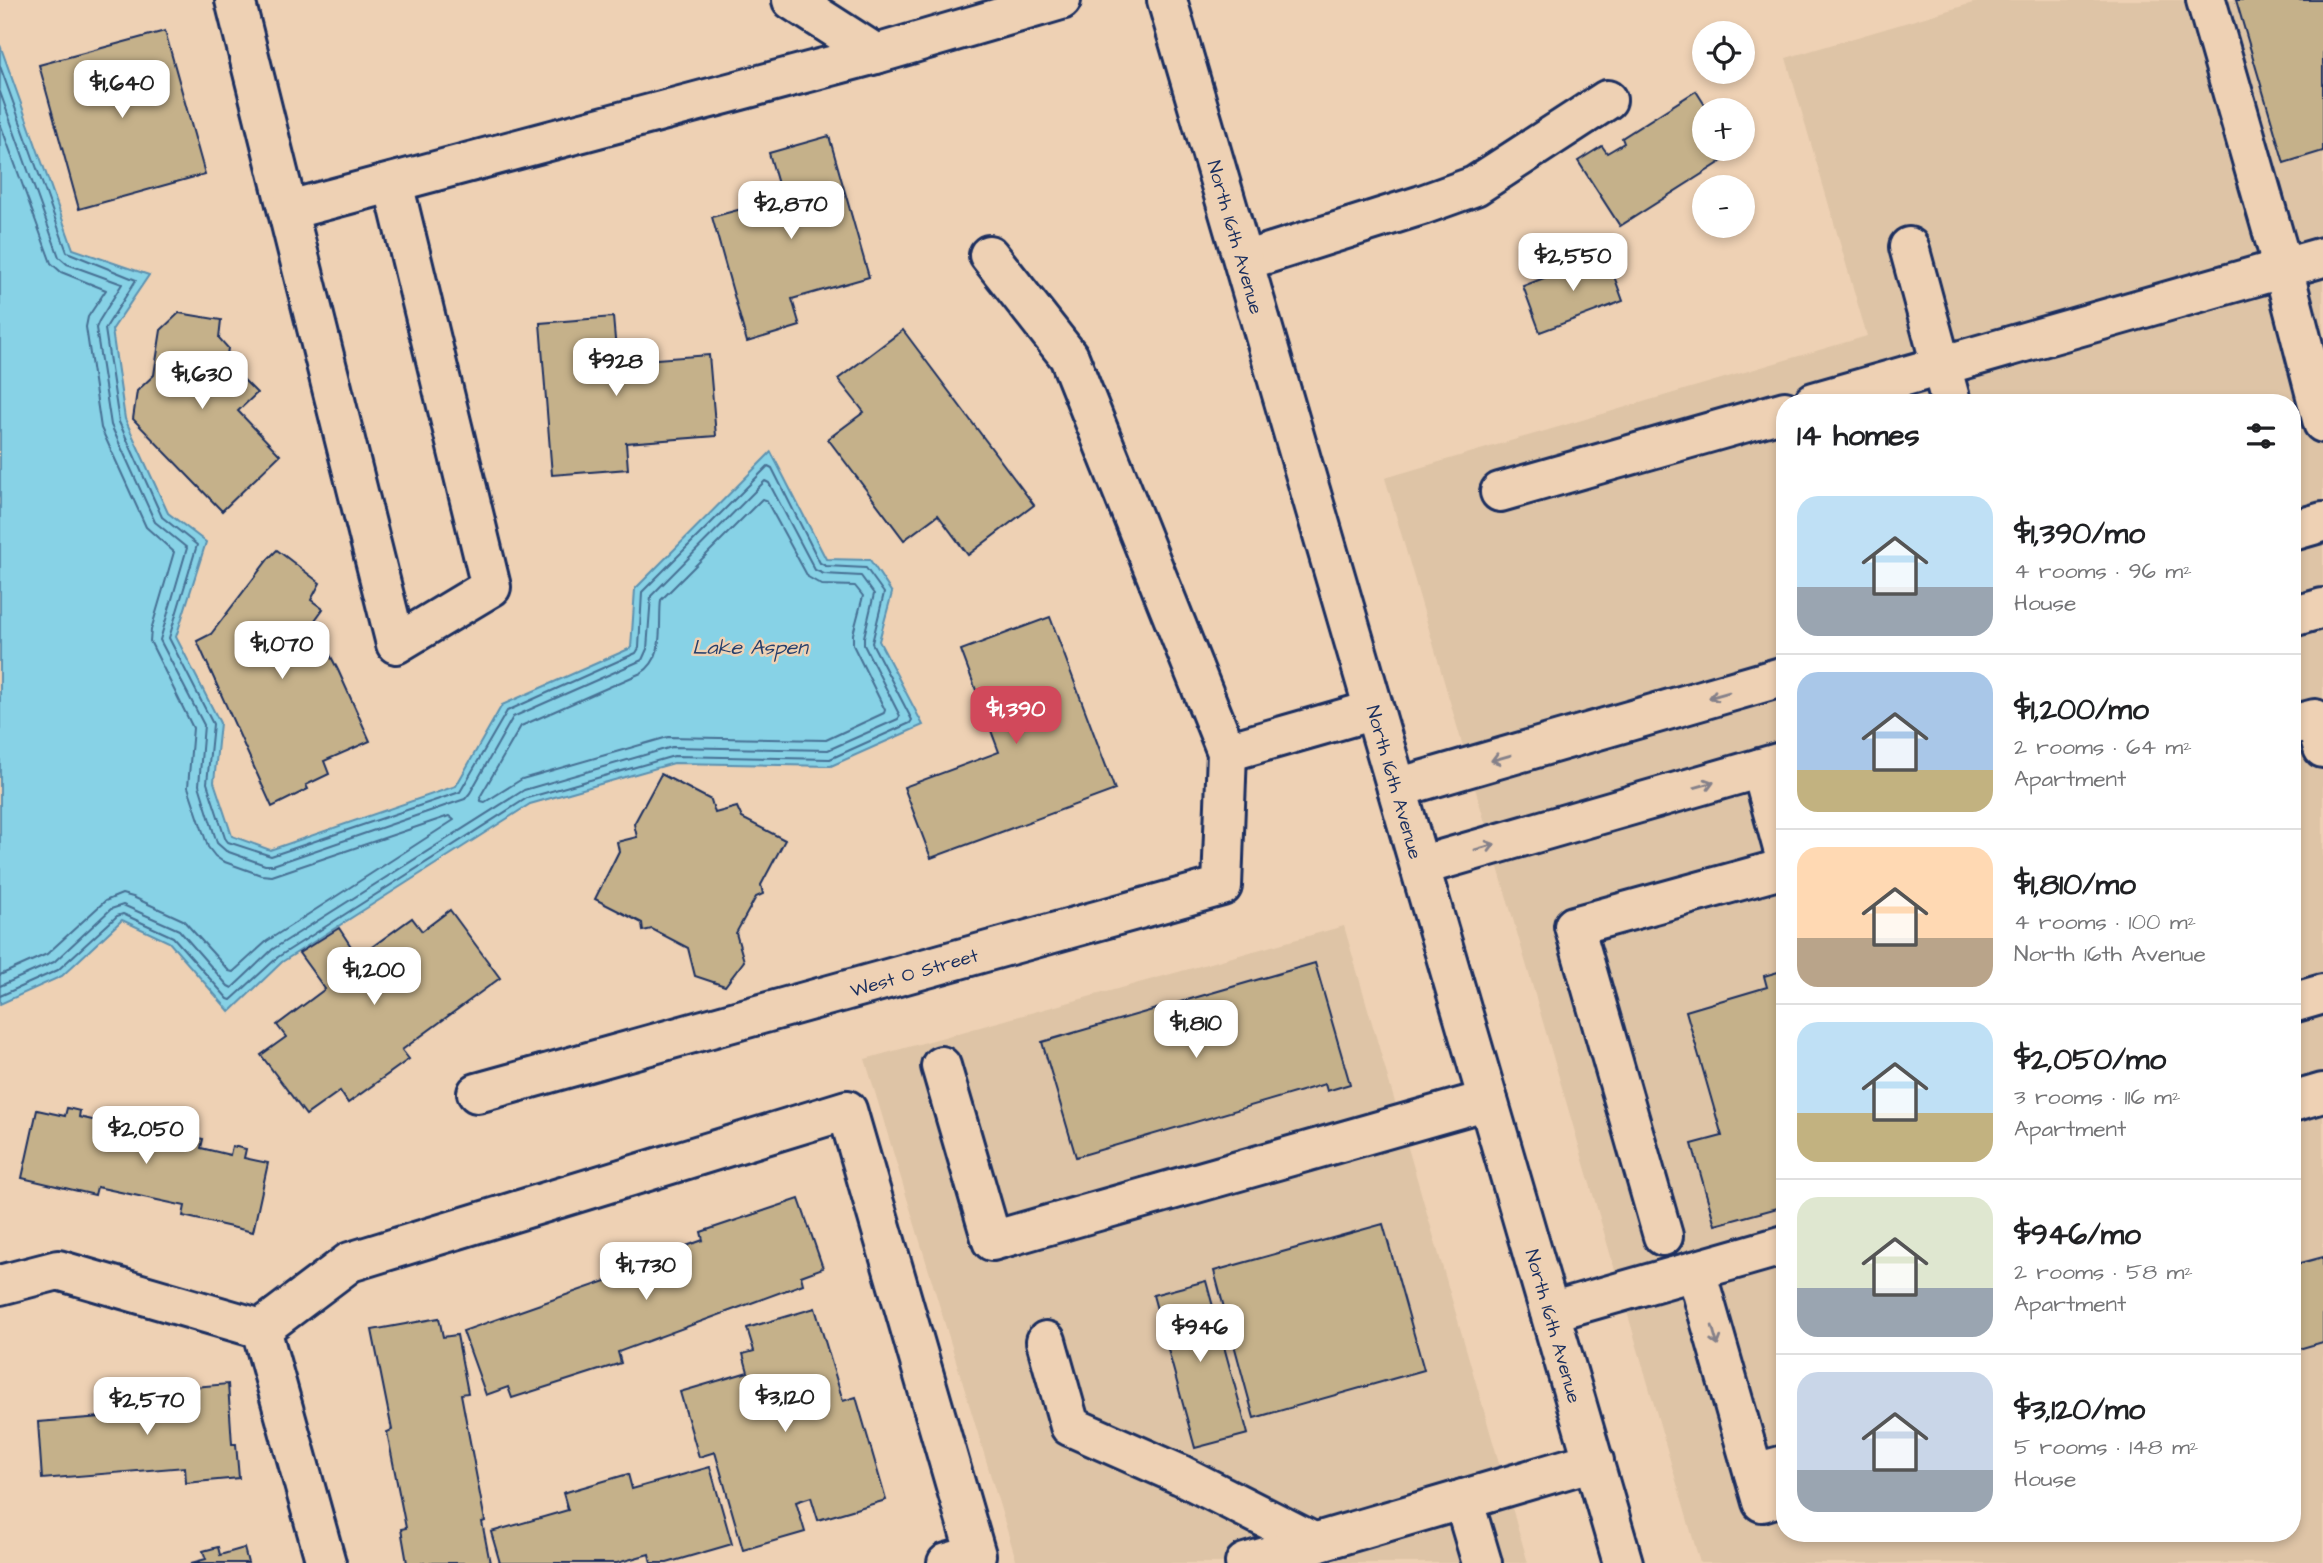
<!DOCTYPE html>
<html lang="en">
<head>
<meta charset="utf-8">
<style>
	:root { --surface:#fff; --page:#f2f2f2; --text:#202124; --muted:#757577; --line:#e0e0e0; --accent:#d1495b }
	body { margin:0; font-family:"Architects Daughter",sans-serif; background:var(--page); color:var(--text); height:100vh; display:flex; flex-direction:column; font-size:26px; white-space:nowrap }
	* { box-sizing:border-box; margin:0 }
	p { font-size:23px; color:var(--muted) }
	.icon { flex:none; width:38px; height:38px; fill:none; stroke:currentColor; stroke-width:2; stroke-linecap:round; stroke-linejoin:round }
	.map { position:relative; flex:1; overflow:hidden }
	.sheet { position:absolute; left:1776px; top:394px; width:525px; height:1148px; display:flex; flex-direction:column; background:var(--surface); border-radius:28px; box-shadow:0 4px 10px #0003 }
	.sheet>* { flex:none }
	.tools { position:absolute; left:1692px; top:21px; display:grid; gap:14px }
	.tools a { display:grid; place-items:center; width:63px; height:63px; border-radius:50%; background:var(--surface); box-shadow:0 4px 10px #0003; font-size:35px }
	.price { position:absolute; translate:-50% -60px; padding:0 16px; border-radius:14px; background:#fff; color:#222; font-size:23px; line-height:46px; filter:drop-shadow(0 2px 4px #0008) }
	.price::after { content:''; position:absolute; left:50%; top:42px; width:21px; height:16px; margin-left:-10px; background:inherit; clip-path:polygon(0 0,100% 0,50% 100%) }
	.price.selected { background:var(--accent); color:#fff }
	ul { padding:0; list-style:none }
	li { display:flex; align-items:center; gap:21px; height:175px; padding:0 21px }
	li+li { border-top:2px solid var(--line) }
	li span { display:grid; place-items:center; flex:none; width:196px; height:140px; border-radius:21px; color:#555 }
	li>.icon { margin-inline-start:auto }
	span .icon { width:84px; height:84px; fill:#fffc; stroke-width:1 }
	li b { font-size:30px }
	h2 { display:flex; justify-content:space-between; align-items:center; height:84px; padding:0 21px; font-size:30px }
	.map>svg:first-child { display:block }
	.built { fill:#dec4a6; fill-rule:evenodd }
	.water { fill:#87d2e6; stroke:#5c91b0; stroke-width:2 }
	.lines { fill:none; stroke-linecap:round; stroke-linejoin:round }
	.shore { stroke:#467094; stroke-width:2 }
	.building { fill:#c5b18a; stroke:#1b2f5e; stroke-width:2 }
	.minor-casing { stroke:#1b2f5e; stroke-width:44 }
	.major-casing { stroke:#1b2f5e; stroke-width:44 }
	.minor { stroke:#eed1b4; stroke-width:38 }
	.major { stroke:#eed1b4; stroke-width:38 }
	.oneway { stroke:#848089 }
	.labels { text-anchor:middle; stroke-width:5; stroke-linejoin:round; paint-order:stroke }
	.street-label { font-size:19px; fill:#1b2f5e; stroke:#eed1b4 }
	.water-label { font-size:21px; font-style:italic; fill:#263f6c; stroke:#eed1b4 }
</style>
</head>
<body>
<div class="map">
<svg width="2323" height="1563" viewBox="0 0 2323 1563">
	<rect width="100%" height="100%" fill="#eed1b4"/>
	<filter id="ink" filterUnits="userSpaceOnUse"><feTurbulence type="fractalNoise" baseFrequency=".0143" numOctaves="2"/><feDisplacementMap in="SourceGraphic" scale="14" xChannelSelector="R" yChannelSelector="G"/><feConvolveMatrix kernelMatrix="1 2 1 2 8 2 1 2 1" color-interpolation-filters="sRGB"/></filter>
	<g filter="url(#ink)">
		<!-- built -->
		<g class="built">
			<path d="M1983 0H2323V1563H1700L1385 478 1867 336 1786 58ZM1785 402H2292V1533H1785Z"/>
			<polygon points="1344,926 1528,1563 1017,1563 865,1059"/>
		</g>
		<!-- water -->
		<polygon class="water" points="0,45 73,249 149,275 112,330 125,419 168,513 206,542 176,637 220,723 214,782 232,836 270,850 456,786 502,705 631,648 635,589 771,452 826,559 870,560 892,593 879,641 923,725 831,766 674,763 530,804 282,962 230,1012 169,942 122,920 62,976 0,1004"/>
		<g class="lines">
			<!-- shore -->
			<g class="shore">
				<polyline points="0,66 67,252 136,280 105,329 119,422 162,517 197,545 169,638 213,724 207,783 225,838 228,842 271,856 460,792 507,711 636,653 639,648 642,592 768,466 772,468 820,563 826,566 866,568 884,593 872,643 912,720 910,723 830,759 674,756 527,798 278,957 231,1000 228,999 173,937 123,914 117,916 58,970 0,996"/>
				<polyline points="0,92 59,257 67,264 122,284 99,321 96,328 111,425 155,522 187,548 160,640 204,725 199,785 217,843 226,851 265,865 273,865 465,799 470,793 513,717 642,660 647,649 651,596 765,481 769,483 815,570 824,574 861,576 874,594 864,637 864,645 900,716 898,719 828,750 672,747 524,790 273,949 232,988 228,986 179,930 123,905 111,909 54,962 0,986"/>
				<polyline points="0,123 51,263 61,272 106,290 88,317 86,327 101,428 146,527 174,552 151,630 150,641 193,728 188,787 208,847 215,856 222,861 261,875 272,876 449,816 454,820 267,941 233,972 229,971 183,920 133,897 122,894 105,901 47,954 0,975"/>
				<path d="M762 499 766 500 808 577 822 585 855 586 863 596 853 634V645L885 710 884 713 826 740 668 737 522 779 485 802 481 801 480 797 521 726 641 673C666 658 658 624 661 600Z"/>
			</g>
		</g>
		<!-- building -->
		<g class="building">
			<polygon points="2236,0 2323,0 2323,151 2284,163"/>
			<polygon points="165,31 205,174 79,209 39,65"/>
			<polygon points="1696,91 1708,110 1704,110 1704,149 1732,149 1735,153 1620,226 1578,161 1602,146 1607,153 1624,143 1622,138"/>
			<polygon points="829,136 869,277 792,299 800,326 747,342 712,217 782,198 769,153"/>
			<polygon points="1606,254 1623,301 1540,332 1523,286"/>
			<polygon points="179,313 221,320 219,338 228,348 225,370 236,372 257,393 238,411 280,455 222,511 133,419 137,391 154,375 161,330"/>
			<polygon points="613,317 617,362 709,355 716,436 626,443 628,469 552,475 540,323"/>
			<polygon points="903,330 1034,505 968,555 938,515 904,540 828,439 864,412 838,379"/>
			<polygon points="277,550 320,583 311,600 323,609 310,627 319,634 338,670 370,741 324,761 329,774 306,785 308,789 272,807 197,641 211,634 269,558"/>
			<polygon points="1050,617 1115,790 931,858 904,787 999,752 961,650"/>
			<polygon points="661,774 711,800 715,813 737,807 742,818 785,840 761,885 763,894 756,897 736,933 744,961 725,986 695,976 688,948 652,929 643,931 642,923 595,899 619,851 617,842 637,837 634,824"/>
			<polygon points="450,910 500,978 402,1050 409,1059 348,1103 340,1091 306,1115 261,1055 286,1037 277,1025 325,989 299,953 339,928 358,957 412,918 422,931"/>
			<polygon points="1315,963 1350,1084 1327,1091 1325,1084 1076,1157 1042,1042"/>
			<polygon points="1785,970 1785,1206 1715,1225 1692,1144 1722,1136 1686,1011 1767,987 1764,976"/>
			<polygon points="67,1108 80,1111 79,1117 110,1124 111,1118 127,1122 128,1118 152,1123 154,1116 165,1118 164,1125 186,1129 184,1135 203,1139 201,1148 230,1155 232,1146 246,1149 244,1158 268,1163 253,1232 183,1216 185,1206 97,1187 95,1195 22,1178 37,1110 65,1116"/>
			<polygon points="799,1199 823,1268 801,1276 803,1284 618,1352 621,1363 512,1398 508,1387 486,1395 463,1331 612,1279 610,1273 703,1240 701,1232"/>
			<polygon points="1383,1224 1424,1370 1254,1418 1214,1271"/>
			<polygon points="2292,1250 2297,1264 2323,1257 2323,1342 2292,1351"/>
			<polygon points="1206,1281 1248,1434 1195,1448 1153,1295"/>
			<polygon points="815,1308 843,1401 856,1397 886,1500 818,1520 811,1497 796,1502 805,1532 743,1550 715,1452 699,1457 680,1392 748,1372 743,1354 754,1351 747,1328"/>
			<polygon points="439,1318 443,1337 457,1335 468,1393 461,1394 485,1521 482,1522 490,1563 407,1563 401,1529 406,1528 387,1432 392,1430 372,1330"/>
			<polygon points="228,1384 232,1444 236,1444 239,1478 186,1483 185,1467 42,1479 38,1422 114,1416 113,1394"/>
			<polygon points="710,1467 732,1544 667,1563 651,1563 649,1554 617,1563 500,1563 491,1532 568,1510 563,1493 628,1474 632,1489"/>
			<polygon points="218,1547 220,1555 244,1548 248,1563 191,1563 206,1559 203,1551"/>
		</g>
		<g class="lines">
			<defs>
				<g id="minor">
					<polyline points="235,0 396,644 491,587 393,183"/>
					<polyline points="792,0 876,54"/>
					<polyline points="2206,0 2283,268 2323,423"/>
					<polyline points="289,210 876,54 1061,0"/>
					<polyline points="1909,247 1951,402"/>
					<polyline points="1244,261 1422,205 1475,186 1607,100"/>
					<polyline points="1814,402 2323,257"/>
					<polyline points="1500,492 1785,411"/>
					<polyline points="2292,531 2323,522"/>
					<polyline points="2292,617 2323,608"/>
					<polyline points="2292,725 2315,719 2323,748"/>
					<polyline points="1227,752 1374,710"/>
					<polyline points="1761,768 1785,856"/>
					<polyline points="1397,788 1785,676"/>
					<polyline points="1420,866 1785,761"/>
					<polyline points="2292,1003 2323,994"/>
					<polyline points="941,1066 992,1241 1488,1100"/>
					<polyline points="477,1093 1222,886 1227,752 1069,357 989,255"/>
					<polyline points="2292,1102 2323,1093"/>
					<polyline points="1663,1236 1574,926 1785,868"/>
					<polyline points="1696,1271 1762,1502 1785,1495"/>
					<polyline points="0,1285 58,1270 261,1329 326,1563"/>
					<polyline points="1550,1312 1785,1245"/>
					<polyline points="261,1329 350,1262 847,1110 976,1555 947,1563"/>
					<polyline points="1046,1341 1070,1426 1181,1475 1315,1543"/>
					<polyline points="1754,1473 1785,1465"/>
					<polyline points="1463,1499 1482,1563"/>
					<polyline points="1245,1563 1594,1461"/>
				</g>
				<polyline id="major" points="1167,0 1623,1563"/>
			</defs>
			<!-- minor casing -->
			<use href="#minor" class="minor-casing"/>
			<!-- major casing -->
			<use href="#major" class="major-casing"/>
			<!-- minor -->
			<use href="#minor" class="minor"/>
			<!-- major -->
			<use href="#major" class="major"/>
		</g>
		<!-- one-way arrows -->
		<defs><path id="oneway-shaft" d="M-6 0H5M1.5-3L5.5 0L1.5 3" fill="none" stroke-width="1.6" stroke-linecap="round" stroke-linejoin="round" transform="scale(1.75)"/></defs>
		<g class="oneway">
			<use href="#oneway-shaft" transform="translate(1719 695) rotate(164)"/>
			<use href="#oneway-shaft" transform="translate(1501 758) rotate(164)"/>
			<use href="#oneway-shaft" transform="translate(1704 785) rotate(-16)"/>
			<use href="#oneway-shaft" transform="translate(1485 847) rotate(-16)"/>
			<use href="#oneway-shaft" transform="translate(1715 1336) rotate(74)"/>
		</g>
	</g>
	<g class="labels">
		<!-- street labels -->
		<g class="street-label">
			<text transform="translate(1236 237) rotate(74)" y="7">North 16th Avenue</text>
			<text transform="translate(1395 782) rotate(74)" y="7">North 16th Avenue</text>
			<text transform="translate(914 972) rotate(-16)" y="7">West O Street</text>
			<text transform="translate(1554 1326) rotate(74)" y="7">North 16th Avenue</text>
		</g>
		<!-- water labels -->
		<g class="water-label">
			<text x="750" y="654">Lake Aspen</text>
		</g>
	</g>
</svg>
<div class="tools">
<a><svg class="icon" aria-label="locate" viewBox="0 0 24 24"><circle cx="12" cy="12" r="6"/><path d="M12 2v4M12 18v4M2 12h4M18 12h4"/></svg></a>
<a>+</a>
<a>−</a>
</div>
<b class="price" style="left:122px;top:120px">$1,640</b>
<b class="price" style="left:791px;top:241px">$2,870</b>
<b class="price" style="left:1573px;top:293px">$2,550</b>
<b class="price" style="left:616px;top:398px">$928</b>
<b class="price" style="left:202px;top:411px">$1,630</b>
<b class="price" style="left:282px;top:681px">$1,070</b>
<b class="price selected" style="left:1016px;top:746px">$1,390</b>
<b class="price" style="left:374px;top:1007px">$1,200</b>
<b class="price" style="left:1196px;top:1060px">$1,810</b>
<b class="price" style="left:146px;top:1166px">$2,050</b>
<b class="price" style="left:646px;top:1302px">$1,730</b>
<b class="price" style="left:1200px;top:1364px">$946</b>
<b class="price" style="left:785px;top:1434px">$3,120</b>
<b class="price" style="left:147px;top:1437px">$2,570</b>
<section class="sheet">
<h2>14 homes<svg class="icon" aria-label="filters" viewBox="0 0 24 24"><path d="M4 7h16M4 17h16"/><circle cx="9" cy="7" r="2"/><circle cx="15" cy="17" r="2"/></svg></h2>
<ul>
<li><span style="background:linear-gradient(#bfe0f5 65%,#9aa5b1 0)"><svg class="icon" aria-label="home" viewBox="0 0 24 24"><path d="M3 11l9-7 9 7M6 9v11h12V9"/></svg></span><div><b>$1,390/mo</b><p>4 rooms · 96 m²</p><p>House</p></div></li>
<li><span style="background:linear-gradient(#a9c7e8 70%,#c2b280 0)"><svg class="icon" aria-label="home" viewBox="0 0 24 24"><path d="M3 11l9-7 9 7M6 9v11h12V9"/></svg></span><div><b>$1,200/mo</b><p>2 rooms · 64 m²</p><p>Apartment</p></div></li>
<li><span style="background:linear-gradient(#ffd9b3 65%,#b9a48a 0)"><svg class="icon" aria-label="home" viewBox="0 0 24 24"><path d="M3 11l9-7 9 7M6 9v11h12V9"/></svg></span><div><b>$1,810/mo</b><p>4 rooms · 100 m²</p><p>North 16th Avenue</p></div></li>
<li><span style="background:linear-gradient(#bfe0f5 65%,#c2b280 0)"><svg class="icon" aria-label="home" viewBox="0 0 24 24"><path d="M3 11l9-7 9 7M6 9v11h12V9"/></svg></span><div><b>$2,050/mo</b><p>3 rooms · 116 m²</p><p>Apartment</p></div></li>
<li><span style="background:linear-gradient(#dfe7d0 65%,#9aa5b1 0)"><svg class="icon" aria-label="home" viewBox="0 0 24 24"><path d="M3 11l9-7 9 7M6 9v11h12V9"/></svg></span><div><b>$946/mo</b><p>2 rooms · 58 m²</p><p>Apartment</p></div></li>
<li><span style="background:linear-gradient(#c9d6e8 70%,#9aa5b1 0)"><svg class="icon" aria-label="home" viewBox="0 0 24 24"><path d="M3 11l9-7 9 7M6 9v11h12V9"/></svg></span><div><b>$3,120/mo</b><p>5 rooms · 148 m²</p><p>House</p></div></li>
</ul>
</section>
</div>
</body>
</html>
